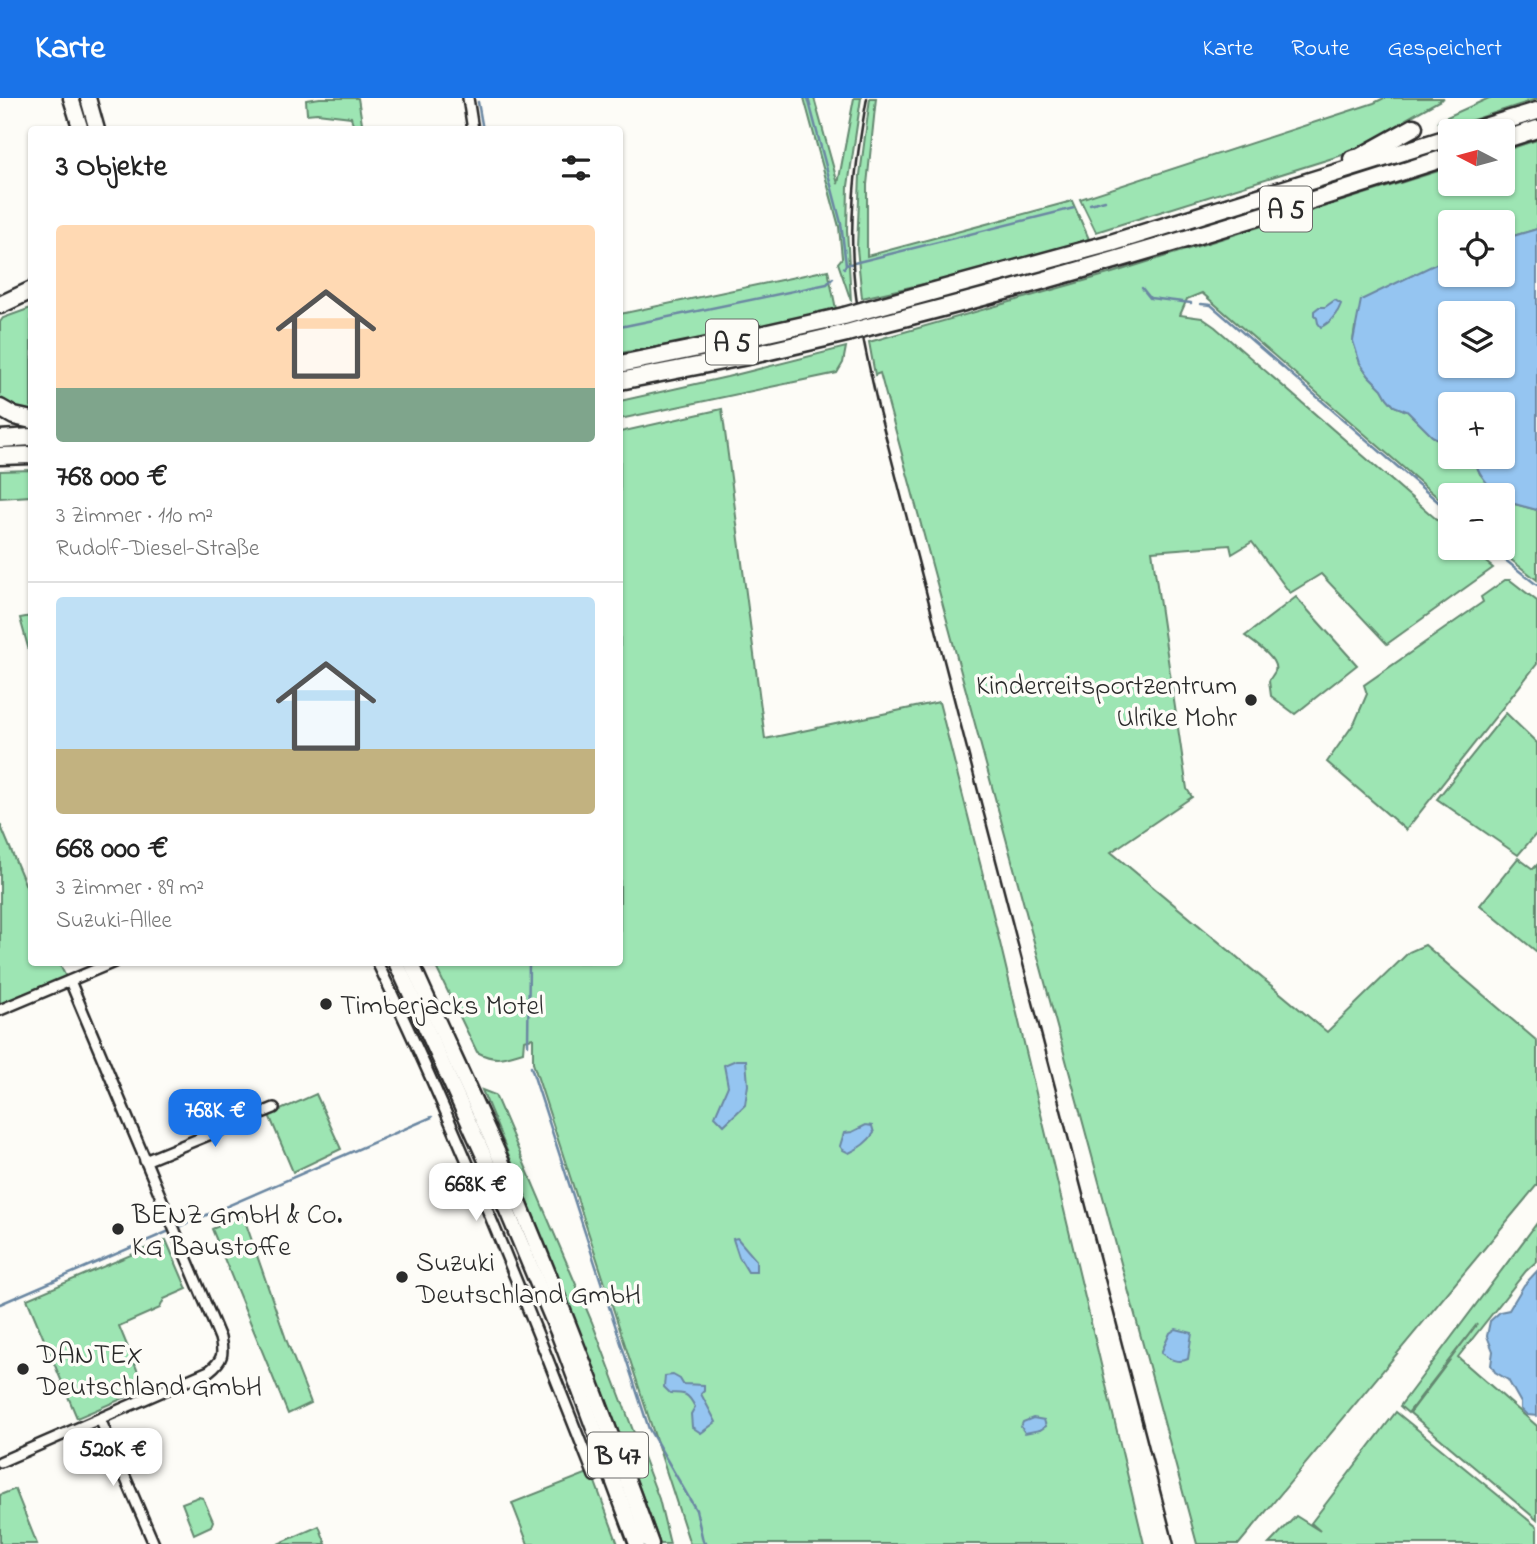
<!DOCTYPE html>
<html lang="de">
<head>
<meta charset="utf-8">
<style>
	:root { --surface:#fff; --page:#f2f2f2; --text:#222; --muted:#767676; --line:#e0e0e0; --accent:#1a73e8 }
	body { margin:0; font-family:"Indie Flower",sans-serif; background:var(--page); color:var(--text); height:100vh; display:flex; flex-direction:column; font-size:26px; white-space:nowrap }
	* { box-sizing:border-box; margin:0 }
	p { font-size:23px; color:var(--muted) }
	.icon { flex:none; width:38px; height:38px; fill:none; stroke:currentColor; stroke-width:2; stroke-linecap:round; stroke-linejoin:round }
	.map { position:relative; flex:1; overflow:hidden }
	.side { position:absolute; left:28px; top:28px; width:595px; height:840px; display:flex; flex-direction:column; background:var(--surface); border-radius:7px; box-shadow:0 2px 5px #0004 }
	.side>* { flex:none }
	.needle { width:46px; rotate:276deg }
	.fabs { position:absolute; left:1438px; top:21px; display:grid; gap:14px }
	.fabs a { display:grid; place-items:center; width:77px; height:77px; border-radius:7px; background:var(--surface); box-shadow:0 2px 5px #0004; font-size:35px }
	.price { position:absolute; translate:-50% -60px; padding:0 16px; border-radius:14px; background:#fff; color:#222; font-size:23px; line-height:46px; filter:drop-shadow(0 2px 4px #0008) }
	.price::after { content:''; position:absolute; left:50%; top:42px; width:21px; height:16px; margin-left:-10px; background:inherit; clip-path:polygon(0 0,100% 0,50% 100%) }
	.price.selected { background:var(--accent); color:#fff }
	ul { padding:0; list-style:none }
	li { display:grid; align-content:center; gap:14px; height:371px; padding:0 28px }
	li+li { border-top:2px solid var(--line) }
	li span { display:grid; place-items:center; height:217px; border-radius:7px; color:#555 }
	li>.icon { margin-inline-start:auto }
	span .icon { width:126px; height:126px; fill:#fffc; stroke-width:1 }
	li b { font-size:30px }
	h2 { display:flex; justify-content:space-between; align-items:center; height:84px; padding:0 28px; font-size:30px }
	header { display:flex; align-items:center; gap:42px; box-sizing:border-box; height:98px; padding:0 35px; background:var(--accent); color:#fff }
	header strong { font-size:33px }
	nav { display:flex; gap:38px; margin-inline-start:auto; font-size:24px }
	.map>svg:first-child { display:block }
	.green { fill:#9de5b3; stroke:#64886f; stroke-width:2 }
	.water { fill:#95c5f1; stroke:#6b87a2; stroke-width:2; fill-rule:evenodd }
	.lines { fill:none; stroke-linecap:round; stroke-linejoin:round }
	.stream { stroke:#6b87a2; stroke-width:2.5 }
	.minor-casing { stroke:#2b2b2b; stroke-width:14 }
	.primary-casing { stroke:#2b2b2b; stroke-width:19 }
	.trunk-casing { stroke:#2b2b2b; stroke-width:19 }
	.motorway-casing { stroke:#2b2b2b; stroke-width:21 }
	.minor { stroke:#fdfcf7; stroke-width:9 }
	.primary { stroke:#fdfcf7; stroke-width:14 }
	.trunk { stroke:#fdfcf7; stroke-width:14 }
	.motorway { stroke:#fdfcf7; stroke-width:16 }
	.rail { stroke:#2b2b2b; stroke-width:2.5 }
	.motorway-bridge-casing { stroke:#2b2b2b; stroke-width:21; stroke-linecap:butt }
	.motorway-bridge { stroke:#fdfcf7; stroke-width:16 }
	.poi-dot { fill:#2b2b2b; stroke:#fdfcf7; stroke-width:2.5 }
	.labels { text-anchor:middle; stroke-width:7; stroke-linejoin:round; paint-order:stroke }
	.shield { fill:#fdfcf7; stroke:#6a6a68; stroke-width:2 }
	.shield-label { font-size:26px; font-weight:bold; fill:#2b2b2b }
	.poi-label { font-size:28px; fill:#2b2b2b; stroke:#fdfcf7; text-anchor:start }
</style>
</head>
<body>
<header>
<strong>Karte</strong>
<nav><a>Karte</a><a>Route</a><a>Gespeichert</a></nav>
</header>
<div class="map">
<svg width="1537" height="1446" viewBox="0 0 1537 1446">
	<rect width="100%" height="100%" fill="#fdfcf7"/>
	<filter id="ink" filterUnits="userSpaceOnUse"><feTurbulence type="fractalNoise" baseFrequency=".0143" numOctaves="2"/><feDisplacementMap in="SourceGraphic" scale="14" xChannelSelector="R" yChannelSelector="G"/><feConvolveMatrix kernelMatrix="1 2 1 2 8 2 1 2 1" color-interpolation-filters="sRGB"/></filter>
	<g filter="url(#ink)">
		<!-- green -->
		<g class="green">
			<polygon points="320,0 358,0 363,31 354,31 351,19 317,15 307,16 306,2"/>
			<polygon points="804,0 814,0 838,86 854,0 861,0 848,88 847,132 851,203 838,165 842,160 839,129"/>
			<polygon points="870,0 876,0 867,87 867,158 1072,103 1089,141 998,169 862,200 857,150 860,77"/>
			<polygon points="1384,0 1444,0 1406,21 1396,32 1352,54 1096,134 1080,101 1374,5"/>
			<polygon points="1489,0 1537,0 1537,1 1442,32 1438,23"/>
			<polygon points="1537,42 1537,131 1503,141 1503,124 1451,124 1451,162 1442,163 1355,229 1353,243 1360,265 1369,278 1382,291 1387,300 1394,308 1407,313 1432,338 1451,348 1451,359 1468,359 1475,363 1480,376 1498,397 1451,397 1451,411 1202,195 1187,201 1180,217 1202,220 1215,229 1451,434 1451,450 1469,450 1493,470 1387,546 1321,476 1290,495 1252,444 1232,456 1230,447 1152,453 1187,691 1192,699 1111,754 1327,934 1409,854 1425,847 1537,943 1537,1087 1239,1446 1197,1446 880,275 875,277 869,244 1112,175 1451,69 1451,86 1503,86 1503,53"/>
			<polygon points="828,172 836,211 692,243 620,255 620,216"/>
			<polygon points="31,210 31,318 0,303 0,224 3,220"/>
			<polygon points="846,249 843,265 837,275 620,321 620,303 727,279"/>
			<path d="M722 311 765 641 939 604 995 824 1144 1446H690L533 965V940L524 942 523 954C503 960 496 964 477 954L434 865 620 864V334Z"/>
			<polygon points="31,372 31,398 0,400 0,373"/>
			<polygon points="1503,403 1537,412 1537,482 1496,450 1503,450"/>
			<polygon points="1505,482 1510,482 1537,503 1537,566 1406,732 1327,664 1355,624 1367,596 1364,587 1483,504 1481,499"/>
			<path d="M1296 499 1357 567 1295 616 1271 598 1269 583C1269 582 1275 574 1275 573 1279 561 1254 545 1245 538Z"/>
			<polygon points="31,518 32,518 31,560 20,520"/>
			<polygon points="1506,615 1537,645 1537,735 1518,757 1437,701"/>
			<polygon points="0,726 31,800 32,864 59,865 66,879 0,906"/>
			<polygon points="1518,760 1533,771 1537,767 1537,854 1480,807"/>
			<path d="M482 992 495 997 592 1224 659 1401 670 1446H660C605 1293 544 1142 482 992Z"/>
			<polygon points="316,996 341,1051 293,1074 269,1017"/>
			<polygon points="243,1117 286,1241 311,1305 288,1316 212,1131"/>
			<polygon points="1537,1125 1537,1163 1526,1173 1458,1259 1537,1328 1537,1422 1410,1315 1477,1226 1408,1315 1400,1308"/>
			<polygon points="166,1142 187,1191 164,1201 160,1210 119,1228 145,1291 77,1320 27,1201"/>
			<polygon points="1396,1314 1537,1429 1537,1446 1269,1446 1296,1418 1320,1433 1311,1425"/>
			<polygon points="588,1375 591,1383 595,1384 618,1446 528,1446 512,1405"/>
			<polygon points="15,1391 37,1446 0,1446 0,1397"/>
			<polygon points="198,1399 203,1400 213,1423 211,1428 194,1436 182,1405"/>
			<polygon points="319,1428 326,1446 278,1446"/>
		</g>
		<!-- water -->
		<g class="water">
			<path d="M1537 131V412L1504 403 1503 397H1498C1492 391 1486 385 1482 378 1476 370 1477 364 1468 359H1503V306H1451V348L1432 338 1407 313 1394 308 1387 300 1382 291 1369 278 1360 265 1353 243 1361 202 1442 163 1451 162V177H1503V141ZM1503 215V268H1451V215Z"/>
			<path d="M1335 202 1341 206C1338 215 1330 225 1321 229L1318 225 1317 220 1314 217V213L1319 209H1325Z"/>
			<polygon points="736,962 746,962 748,987 745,1007 724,1027 715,1018 728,988 724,967"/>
			<path d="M866 1027 872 1028 874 1035C867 1045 860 1050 849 1055L843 1052 840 1048 844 1035 852 1034Z"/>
			<polygon points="737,1140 756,1162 756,1174 748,1174 739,1159 733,1141"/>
			<polygon points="1537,1173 1537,1318 1527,1317 1521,1311 1521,1305 1508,1282 1495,1274 1491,1267 1493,1253 1487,1238 1490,1223 1500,1214 1509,1212 1524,1187"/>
			<path d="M1176 1231 1192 1235 1188 1261C1178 1266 1169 1261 1161 1255L1170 1235Z"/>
			<path d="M673 1277 680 1281 683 1286 704 1287V1293L701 1296 716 1324 701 1335 692 1329 691 1316 695 1309C688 1295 685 1295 670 1295L664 1289 665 1278Z"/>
			<polygon points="1033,1320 1044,1322 1046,1328 1040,1332 1025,1335 1021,1329 1023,1324"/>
		</g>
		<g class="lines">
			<!-- stream -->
			<g class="stream">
				<polyline points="808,0 841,125 846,167 844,170"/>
				<polyline points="478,4 483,32"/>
				<polyline points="1090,106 1105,102"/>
				<polyline points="846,167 1074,110"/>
				<polyline points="1142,190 1150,200 1191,205"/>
				<polyline points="1201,206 1211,207 1451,415"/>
				<polyline points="620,229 827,186 833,180"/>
				<polyline points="1490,450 1537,487"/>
				<polyline points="528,947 529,864"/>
				<polyline points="531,969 649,1331 696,1412 703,1443 706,1446"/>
				<polyline points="179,1129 432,1019"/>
				<polyline points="0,1206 167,1134"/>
			</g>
			<defs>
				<g id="minor">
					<polyline points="468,0 473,32"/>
					<path d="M377 864C458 1032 526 1205 594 1378"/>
					<polyline points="0,912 114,864"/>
					<polyline points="145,1063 274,1010"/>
					<polyline points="100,1321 154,1446"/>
					<path d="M0 1364 209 1273C223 1262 224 1256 220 1240L70 883"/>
				</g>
				<g id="primary">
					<polyline points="71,0 81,32"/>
					<polyline points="88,0 97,32"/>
				</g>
				<g id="trunk">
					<polyline points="396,864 485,1060 558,1234 637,1446"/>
					<path d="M411 864C438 925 466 984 493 1044 551 1176 602 1311 651 1446"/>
				</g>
				<g id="motorway">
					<polyline points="1471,33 1537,13"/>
					<polyline points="1503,42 1537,31"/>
					<polyline points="1352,61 1360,59 1414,29"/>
					<polyline points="0,207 32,192"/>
					<polyline points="865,212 1111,145 1451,39"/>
					<path d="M868 229C1065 180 1258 120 1451 58"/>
					<polyline points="620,266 728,244 844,218"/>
					<polyline points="620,283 748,258 847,235"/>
					<polyline points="0,310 14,318 32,322"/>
					<polyline points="0,341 32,339"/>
					<polyline points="0,358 32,357"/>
				</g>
			</defs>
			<!-- minor casing -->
			<use href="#minor" class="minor-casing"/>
			<!-- primary casing -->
			<use href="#primary" class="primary-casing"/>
			<!-- trunk casing -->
			<use href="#trunk" class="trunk-casing"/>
			<!-- motorway casing -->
			<use href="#motorway" class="motorway-casing"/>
			<!-- minor -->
			<use href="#minor" class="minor"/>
			<!-- primary -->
			<use href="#primary" class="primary"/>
			<!-- trunk -->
			<use href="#trunk" class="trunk"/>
			<!-- motorway -->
			<use href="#motorway" class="motorway"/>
			<!-- rail -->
			<path class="rail" d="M867 0C855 65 847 132 856 198 861 236 870 272 878 309L1174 1446"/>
			<defs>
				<g id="motorway-bridge">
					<polyline points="844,218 865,212"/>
					<polyline points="847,235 868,229"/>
				</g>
			</defs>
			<!-- motorway-bridge casing -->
			<use href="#motorway-bridge" class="motorway-bridge-casing"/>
			<!-- motorway-bridge -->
			<use href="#motorway-bridge" class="motorway-bridge"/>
		</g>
	</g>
	<!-- markers -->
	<g class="poi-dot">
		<circle cx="1251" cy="602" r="7"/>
		<circle cx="326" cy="906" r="7"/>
		<circle cx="118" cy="1131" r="7"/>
		<circle cx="402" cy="1179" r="7"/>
		<circle cx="23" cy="1271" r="7"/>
	</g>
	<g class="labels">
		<!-- shield labels -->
		<g class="shield">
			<rect x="1260" y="88.5" width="52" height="45" rx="5"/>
			<rect x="706" y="221.5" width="52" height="45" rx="5"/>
			<rect x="588" y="1334.5" width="60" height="45" rx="5"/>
		</g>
		<g class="shield-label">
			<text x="1286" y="120">A 5</text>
			<text x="732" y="253">A 5</text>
			<text x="618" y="1366">B 47</text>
		</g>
		<!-- poi labels -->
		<g class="poi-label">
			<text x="1237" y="596" text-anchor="end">Kinderreitsportzentrum<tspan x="1237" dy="32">Ulrike Mohr</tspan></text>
			<text x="340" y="916">Timberjacks Motel</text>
			<text x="132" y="1125">BENZ GmbH &amp; Co.<tspan x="132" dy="32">KG Baustoffe</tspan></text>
			<text x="416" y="1173">Suzuki<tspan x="416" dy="32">Deutschland GmbH</tspan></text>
			<text x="37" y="1265">DANTEX<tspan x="37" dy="32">Deutschland GmbH</tspan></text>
		</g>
	</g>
</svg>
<div class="fabs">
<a><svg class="needle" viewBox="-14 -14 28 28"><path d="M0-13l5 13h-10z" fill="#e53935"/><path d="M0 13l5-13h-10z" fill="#767676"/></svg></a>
<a><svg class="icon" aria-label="locate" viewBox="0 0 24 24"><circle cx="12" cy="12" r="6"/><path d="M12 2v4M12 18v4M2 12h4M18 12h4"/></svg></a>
<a><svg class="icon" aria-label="layers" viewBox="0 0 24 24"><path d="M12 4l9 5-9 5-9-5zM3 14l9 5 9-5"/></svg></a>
<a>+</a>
<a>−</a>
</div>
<b class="price selected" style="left:215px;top:1051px">768K €</b>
<b class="price" style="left:476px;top:1125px">668K €</b>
<b class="price" style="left:113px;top:1390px">520K €</b>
<section class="side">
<h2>3 Objekte<svg class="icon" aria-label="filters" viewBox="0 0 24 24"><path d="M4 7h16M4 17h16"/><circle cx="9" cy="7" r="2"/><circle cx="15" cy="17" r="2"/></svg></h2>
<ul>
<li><span style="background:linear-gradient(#ffd9b3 75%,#7fa58c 0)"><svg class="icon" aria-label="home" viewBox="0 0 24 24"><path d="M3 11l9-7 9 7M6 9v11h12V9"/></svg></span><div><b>768 000 €</b><p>3 Zimmer · 110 m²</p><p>Rudolf-Diesel-Straße</p></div></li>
<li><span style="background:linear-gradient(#bfe0f5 70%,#c2b280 0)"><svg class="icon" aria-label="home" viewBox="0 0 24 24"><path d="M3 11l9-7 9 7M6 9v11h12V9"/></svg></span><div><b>668 000 €</b><p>3 Zimmer · 89 m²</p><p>Suzuki-Allee</p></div></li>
</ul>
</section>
</div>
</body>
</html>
